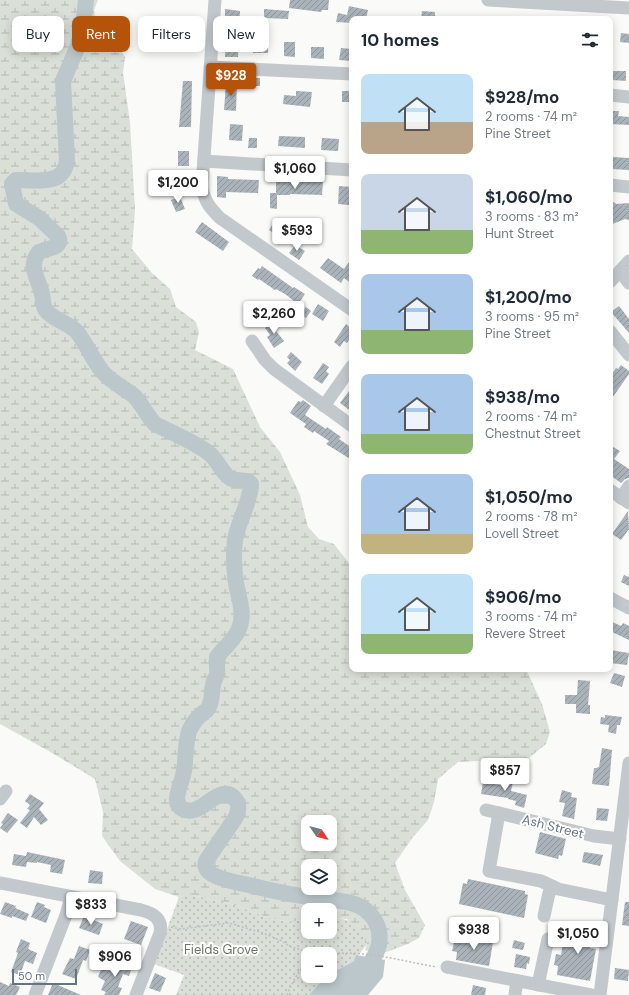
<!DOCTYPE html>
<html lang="en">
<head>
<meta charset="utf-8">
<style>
	:root { --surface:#fff; --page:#f2f2f3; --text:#1f2937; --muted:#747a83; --accent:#b45309 }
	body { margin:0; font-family:"DM Sans",sans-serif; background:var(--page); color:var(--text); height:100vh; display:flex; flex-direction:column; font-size:15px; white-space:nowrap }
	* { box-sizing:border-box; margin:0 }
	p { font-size:13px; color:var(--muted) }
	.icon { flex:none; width:22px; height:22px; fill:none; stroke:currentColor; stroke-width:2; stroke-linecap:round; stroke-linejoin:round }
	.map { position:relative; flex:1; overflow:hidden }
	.details { position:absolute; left:349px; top:16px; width:264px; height:656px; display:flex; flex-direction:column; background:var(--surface); border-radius:8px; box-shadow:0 2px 10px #0003 }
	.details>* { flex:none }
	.banner { position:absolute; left:12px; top:16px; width:277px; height:36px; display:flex; gap:8px }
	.needle { width:26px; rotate:125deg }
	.tools { position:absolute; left:301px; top:815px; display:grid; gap:8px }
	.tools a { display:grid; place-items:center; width:36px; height:36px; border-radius:8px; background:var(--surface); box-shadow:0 2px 10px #0003; font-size:20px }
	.scale { position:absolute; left:12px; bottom:10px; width:65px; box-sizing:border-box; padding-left:4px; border:2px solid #657683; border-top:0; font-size:11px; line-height:14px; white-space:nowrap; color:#657683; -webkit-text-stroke:3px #fff; paint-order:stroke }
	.price { position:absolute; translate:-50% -34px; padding:0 9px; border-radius:4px; background:#fff; color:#222; font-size:13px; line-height:26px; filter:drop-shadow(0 1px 2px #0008) }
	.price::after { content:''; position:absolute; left:50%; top:24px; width:12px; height:9px; margin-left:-6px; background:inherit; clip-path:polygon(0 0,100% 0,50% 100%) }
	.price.on { background:var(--accent); color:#fff }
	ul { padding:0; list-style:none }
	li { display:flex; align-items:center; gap:12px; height:100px; padding:0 12px }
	li span { display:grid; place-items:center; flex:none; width:112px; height:80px; border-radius:8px; color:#555 }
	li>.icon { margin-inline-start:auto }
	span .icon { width:48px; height:48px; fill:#fffc; stroke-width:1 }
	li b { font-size:17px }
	h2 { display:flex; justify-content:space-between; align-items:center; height:48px; padding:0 12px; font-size:17px }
	.pill { padding:0 14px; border-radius:8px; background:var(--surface); box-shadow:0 2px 10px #0003; font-size:14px; line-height:36px }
	.pill.on { background:var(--accent); color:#fff }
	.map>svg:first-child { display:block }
	.wetland { fill:url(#wetland-marsh); fill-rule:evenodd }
	.park { fill:url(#park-dots) }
	.water { fill:#bbc7cb }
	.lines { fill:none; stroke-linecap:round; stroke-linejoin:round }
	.river { stroke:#bbc7cb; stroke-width:16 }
	.building { fill:url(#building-hatch) }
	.path { stroke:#bbbfc2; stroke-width:1.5; stroke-dasharray:2 2; stroke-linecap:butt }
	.minor { stroke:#c3c8cc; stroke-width:13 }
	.labels { text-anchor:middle; stroke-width:4; stroke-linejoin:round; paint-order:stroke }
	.street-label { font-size:13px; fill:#657683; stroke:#fff }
	.park-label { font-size:13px; fill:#687a64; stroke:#fff }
</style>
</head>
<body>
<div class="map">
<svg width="629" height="995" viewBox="0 0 629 995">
	<defs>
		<pattern id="wetland-marsh" width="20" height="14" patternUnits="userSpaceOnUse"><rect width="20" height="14" fill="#dadfd7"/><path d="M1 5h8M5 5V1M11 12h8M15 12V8" fill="none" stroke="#b4b9b4"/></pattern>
		<pattern id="park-dots" width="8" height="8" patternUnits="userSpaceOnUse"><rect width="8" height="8" fill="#dadfd7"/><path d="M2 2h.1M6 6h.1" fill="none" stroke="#b4b9b4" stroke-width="1.8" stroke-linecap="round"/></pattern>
		<pattern id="building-hatch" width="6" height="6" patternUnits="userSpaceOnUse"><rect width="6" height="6" fill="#aab3b9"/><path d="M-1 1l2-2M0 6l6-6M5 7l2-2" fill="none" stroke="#8e969c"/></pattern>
	</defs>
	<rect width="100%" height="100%" fill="#fafaf8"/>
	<!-- wetland -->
	<path class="wetland" d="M0 0H98L94 10 98 38 116 42 125 57 123 73 130 122 135 210 132 249 152 273 170 289 176 307 196 322 199 332 195 350 233 369 260 427 280 452 300 495 308 527 319 539 334 544 352 567V669H526L542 704 550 732 546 744 529 758 493 764 478 761 458 762 438 779 434 802 428 820 413 837 395 863 405 890 425 925 419 938 408 944 378 955 365 950 367 944 347 919 330 917V910H308V919L292 922 272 919 231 904 188 894 179 897 155 889 120 861 102 836 103 812 95 779 54 754 0 724ZM308 822H330V844H308ZM308 866H330V888H308Z"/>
	<!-- park -->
	<path class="park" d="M188 894 231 904 272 919 292 922 308 919V932H330V917C354 920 357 923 367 944L354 961 330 974V954H308V976H326L309 995H176L184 975 154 964 179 897Z"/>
	<!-- water -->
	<polygon class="water" points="356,955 385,960 383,977 368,995 309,995 326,976 330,976 330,974 354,961"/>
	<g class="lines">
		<!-- river -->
		<path class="river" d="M86 0 83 28 78 46 63 81 67 161C66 166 64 172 60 175 52 183 27 180 16 180L12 184 16 204 39 218 58 236C64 248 47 248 39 252 27 266 39 279 42 294 43 299 43 305 45 309 52 320 68 322 77 332 87 344 92 359 102 371 110 381 122 387 133 395 142 403 146 415 155 424 172 433 195 442 210 454 218 461 222 473 230 478 236 481 242 481 248 481L251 484C250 504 238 521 235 540 233 555 234 569 236 583 239 600 246 615 238 631 233 641 223 649 217 657 216 663 218 668 217 673 217 676 215 678 214 681 211 690 213 703 207 710 205 712 203 712 202 714 196 718 192 725 189 731 186 741 186 751 185 761 185 769 183 777 180 785 179 789 177 795 177 799 176 810 189 813 197 809 209 804 224 784 236 800 240 806 238 811 236 817L206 861C205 865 205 868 209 872 217 879 238 883 249 885 271 891 293 895 315 898 327 900 340 900 351 903 374 909 386 932 376 953 369 970 352 981 341 995"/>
	</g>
	<!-- building -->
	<g class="building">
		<polygon points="290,0 329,0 328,10 322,10 321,12 289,8"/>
		<polygon points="349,6 368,10 366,19 352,19 352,23 336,22 338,13 347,15"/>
		<polygon points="225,9 240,11 238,57 225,57 226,29 222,27 222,18 225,18"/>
		<polygon points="264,9 289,11 288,19 264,18"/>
		<polygon points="422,11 435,12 435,19 421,19"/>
		<polygon points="184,22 197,23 197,36 184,35"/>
		<polygon points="621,33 629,34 629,43 620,42"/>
		<polygon points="254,42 268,43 268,53 253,53"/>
		<polygon points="284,42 295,42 295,57 284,56"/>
		<polygon points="311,47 324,47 324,59 311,58"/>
		<polygon points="341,48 352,49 352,61 339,60"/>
		<polygon points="612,71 626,71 626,81 612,80"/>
		<rect x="247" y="78" width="13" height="8"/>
		<polygon points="183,81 192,81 191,127 179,127"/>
		<polygon points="226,84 237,84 236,111 224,110"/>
		<polygon points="296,91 312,92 310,107 283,104 284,95 296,96"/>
		<rect x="342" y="91" width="10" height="11"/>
		<polygon points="610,111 619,111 618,116 629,117 629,125 610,124"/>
		<polygon points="230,124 243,125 242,141 229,140"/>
		<polygon points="279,136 305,137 305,148 278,146"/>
		<polygon points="249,138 257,138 257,148 248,148"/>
		<polygon points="322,138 339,139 338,151 321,150"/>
		<rect x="178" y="151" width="11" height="15"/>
		<polygon points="612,157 629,158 629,170 611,169"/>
		<polygon points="217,176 228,177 228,179 259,180 258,193 226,192 226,198 217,197"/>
		<polygon points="283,178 291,179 291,181 323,182 322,195 290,194 290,195 277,195 277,209 270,208 270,193 276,193 276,180 283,180"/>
		<polygon points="339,186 352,187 352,196 350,196 349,205 338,204"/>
		<polygon points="180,197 185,209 176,212 171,200"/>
		<polygon points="614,202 616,204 629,203 629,220 625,219 610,225 610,205"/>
		<polygon points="276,220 289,230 283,239 269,230"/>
		<polygon points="202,222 229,242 223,251 195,232"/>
		<polygon points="295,245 305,251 299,260 289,253"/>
		<polygon points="328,258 344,269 352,258 352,284 344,278 341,283 320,268"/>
		<polygon points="262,266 293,288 294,287 305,294 298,304 285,294 276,289 275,290 259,279 258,280 252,276 258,268 260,269"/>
		<polygon points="318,304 329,311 323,321 312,314"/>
		<polygon points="619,306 629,319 629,333 611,312"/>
		<polygon points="306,307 311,311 306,318 300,314"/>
		<polygon points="273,322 278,329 276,331 284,341 274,348 267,337 270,335 265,328"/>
		<polygon points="346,324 352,329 352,336 347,343 344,341 340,347 334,342"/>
		<polygon points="291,352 302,362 295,371 287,363 290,360 287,357"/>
		<polygon points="323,363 329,367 326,371 329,374 322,384 313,378"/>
		<polygon points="621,365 629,371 629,374 610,401 610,377 616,368 618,369"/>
		<polygon points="352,387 352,412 340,403"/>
		<polygon points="303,400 311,406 305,415 326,429 327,427 341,437 339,439 352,448 352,460 326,444 329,441 314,431 313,433 304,427 306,424 290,413 298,401 301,402"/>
		<polygon points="610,445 620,451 614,459 629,469 629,478 625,479 621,483 610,475"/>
		<polygon points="628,511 629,529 621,540 612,534"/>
		<polygon points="624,575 629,577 629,586 621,582"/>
		<polygon points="610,621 621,626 623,623 629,626 629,640 610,631"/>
		<polygon points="610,650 629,653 627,665 610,663"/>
		<polygon points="614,673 625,676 622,687 610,683"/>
		<polygon points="578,680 590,681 588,705 590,705 590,714 576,713 576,704 565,704 565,695 577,695"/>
		<polygon points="605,715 622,717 620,725 617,725 616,734 608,732 609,725 600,724 601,717 605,718"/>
		<polygon points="602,748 612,750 609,786 592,784 594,768 597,768 598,767 599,767"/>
		<polygon points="507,776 514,778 511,791 527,795 524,808 515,805 516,801 508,799 508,798 481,794 483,782 505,786"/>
		<polygon points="562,790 572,793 571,797 577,798 574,819 562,816 565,803 559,802"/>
		<polygon points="30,794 44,803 39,809 48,820 41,825 34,817 27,828 20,823 30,810 27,809 30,805 25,801"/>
		<polygon points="597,808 609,809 607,821 596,820"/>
		<polygon points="8,813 18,820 7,833 0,828 3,824 1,823"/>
		<polygon points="540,832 566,839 562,856 559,855 558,859 535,853"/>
		<polygon points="27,852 65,860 62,874 50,872 51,865 37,862 37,863 27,862 26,867 12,865 14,854 26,856"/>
		<polygon points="584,852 603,855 600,866 582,862"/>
		<polygon points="90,870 103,872 102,884 88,883"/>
		<polygon points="468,879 525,891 525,894 528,895 524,918 459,904 463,883 467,884"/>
		<polygon points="5,902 16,906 15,908 29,914 26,921 12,916 12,918 0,914"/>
		<polygon points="37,902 45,905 44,907 51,910 46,923 31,917"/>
		<polygon points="625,902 629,902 629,926 622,925"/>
		<polygon points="84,916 103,924 99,935 79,928"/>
		<polygon points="131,921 148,927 141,945 124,939"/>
		<polygon points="577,923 594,926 590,948 596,949 590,981 557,975 558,966 554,965 556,954 561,955 563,943 573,945"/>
		<polygon points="475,936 488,938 488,941 493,942 489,966 456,960 457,952 452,951 455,939 474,944"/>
		<polygon points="21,939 30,943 28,949 37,953 33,964 25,961 20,975 11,972 18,953 16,952"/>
		<polygon points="514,940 525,943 523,950 512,948"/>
		<polygon points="79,946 90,950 86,961 83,960 76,979 62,974 70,958 74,959"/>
		<polygon points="516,954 530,957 529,964 527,963 526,969 514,967"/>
		<polygon points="120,960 133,964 129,976 123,974 118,987 122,988 119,995 104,995 106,992 101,990 105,981 98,977 102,967 115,973"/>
		<polygon points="615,968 629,970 628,981 614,979"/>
		<polygon points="155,973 166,978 160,992 149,988"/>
		<polygon points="0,982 9,986 10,983 20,987 16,995 0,995"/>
		<polygon points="53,983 81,995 48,995"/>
		<polygon points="473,985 486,988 485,995 471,995"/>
	</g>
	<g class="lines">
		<!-- path -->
		<g class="path">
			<polyline points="171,927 180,929 229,923 263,933 282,941 291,947 315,954"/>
			<path d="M330 954C366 950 401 961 437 967"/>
			<path d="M287 995C292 983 298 971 308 962"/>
		</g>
		<!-- minor -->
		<g class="minor">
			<path d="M215 0 202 186C204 201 210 208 220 218L352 310"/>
			<polyline points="488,0 629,8"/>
			<polyline points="211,67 352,74"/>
			<polyline points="610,95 629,97"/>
			<polyline points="204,161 352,170"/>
			<polyline points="610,185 629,187"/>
			<polyline points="620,271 629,283"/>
			<polyline points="610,282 629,261"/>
			<polyline points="610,331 629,355"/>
			<polyline points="252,341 265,360 274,369 352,426"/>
			<polyline points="324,406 352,366"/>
			<polyline points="610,490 629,503"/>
			<polyline points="621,498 629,486"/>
			<polyline points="610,598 629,608"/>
			<polyline points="0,799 6,791"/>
			<polyline points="486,810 594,836 620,839"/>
			<polyline points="499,813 489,871 541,881 558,889 612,900"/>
			<path d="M0 883 141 910C153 913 163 919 160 933L136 995"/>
			<polyline points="544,916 549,893 552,886"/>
			<polyline points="447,967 591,995"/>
			<polyline points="538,985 548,939"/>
			<polyline points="35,995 66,915 71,897"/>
			<polyline points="515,995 517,981"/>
			<polyline points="600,995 629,763"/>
		</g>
	</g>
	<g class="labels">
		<!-- street labels -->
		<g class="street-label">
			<text transform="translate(553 826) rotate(14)" y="5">Ash Street</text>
		</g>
		<!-- park labels -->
		<g class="park-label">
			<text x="221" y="954">Fields Grove</text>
		</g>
	</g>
</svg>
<div class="tools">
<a><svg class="needle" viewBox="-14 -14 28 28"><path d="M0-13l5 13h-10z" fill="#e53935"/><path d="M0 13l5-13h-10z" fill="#747a83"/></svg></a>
<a><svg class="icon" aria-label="layers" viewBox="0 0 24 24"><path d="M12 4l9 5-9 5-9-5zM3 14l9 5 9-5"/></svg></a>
<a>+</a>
<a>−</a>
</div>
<div class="scale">50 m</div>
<b class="price on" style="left:231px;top:97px">$928</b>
<b class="price" style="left:295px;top:190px">$1,060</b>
<b class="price" style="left:178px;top:204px">$1,200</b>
<b class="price" style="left:297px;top:252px">$593</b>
<b class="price" style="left:274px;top:335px">$2,260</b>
<b class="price" style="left:505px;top:792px">$857</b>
<b class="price" style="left:91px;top:926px">$833</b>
<b class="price" style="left:474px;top:951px">$938</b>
<b class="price" style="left:578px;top:955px">$1,050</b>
<b class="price" style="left:115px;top:978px">$906</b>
<div class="banner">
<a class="pill">Buy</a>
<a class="pill on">Rent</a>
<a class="pill">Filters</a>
<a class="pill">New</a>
</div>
<section class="details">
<h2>10 homes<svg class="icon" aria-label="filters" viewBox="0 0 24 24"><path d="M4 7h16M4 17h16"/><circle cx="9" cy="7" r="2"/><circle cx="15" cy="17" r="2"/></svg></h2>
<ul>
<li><span style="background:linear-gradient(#bfe0f5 60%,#b9a48a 0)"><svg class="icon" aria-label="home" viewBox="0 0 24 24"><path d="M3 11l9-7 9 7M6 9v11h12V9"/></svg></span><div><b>$928/mo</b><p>2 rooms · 74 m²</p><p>Pine Street</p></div></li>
<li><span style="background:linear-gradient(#c9d6e8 70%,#8fb573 0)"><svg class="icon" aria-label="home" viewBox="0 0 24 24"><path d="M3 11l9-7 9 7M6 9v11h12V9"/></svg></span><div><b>$1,060/mo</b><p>3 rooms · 83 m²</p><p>Hunt Street</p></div></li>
<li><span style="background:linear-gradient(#a9c7e8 70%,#8fb573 0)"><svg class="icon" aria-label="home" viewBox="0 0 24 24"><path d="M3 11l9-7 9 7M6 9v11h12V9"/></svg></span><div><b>$1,200/mo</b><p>3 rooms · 95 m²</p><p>Pine Street</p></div></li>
<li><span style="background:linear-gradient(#a9c7e8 75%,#8fb573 0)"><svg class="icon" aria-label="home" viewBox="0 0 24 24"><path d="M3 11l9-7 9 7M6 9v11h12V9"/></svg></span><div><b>$938/mo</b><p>2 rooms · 74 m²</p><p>Chestnut Street</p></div></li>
<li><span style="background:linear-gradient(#a9c7e8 75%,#c2b280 0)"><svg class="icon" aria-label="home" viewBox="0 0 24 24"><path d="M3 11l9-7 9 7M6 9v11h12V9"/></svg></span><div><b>$1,050/mo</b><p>2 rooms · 78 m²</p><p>Lovell Street</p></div></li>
<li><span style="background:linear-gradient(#bfe0f5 75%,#8fb573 0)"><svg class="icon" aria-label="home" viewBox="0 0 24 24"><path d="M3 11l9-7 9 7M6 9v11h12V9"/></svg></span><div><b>$906/mo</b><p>3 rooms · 74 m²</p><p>Revere Street</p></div></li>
</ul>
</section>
</div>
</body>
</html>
